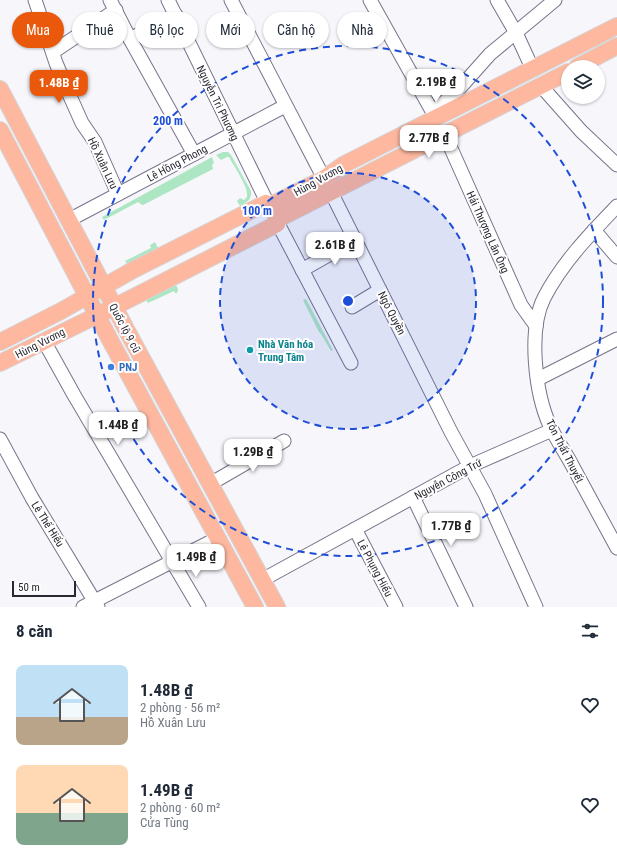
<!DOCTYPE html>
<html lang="vi">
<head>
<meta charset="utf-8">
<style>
	:root { --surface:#fff; --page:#f6f6f7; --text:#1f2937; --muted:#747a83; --accent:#ea580c }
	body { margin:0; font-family:"Roboto Condensed",sans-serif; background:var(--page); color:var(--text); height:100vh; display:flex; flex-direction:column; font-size:15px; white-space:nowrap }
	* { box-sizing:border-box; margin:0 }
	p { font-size:13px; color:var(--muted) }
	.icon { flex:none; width:22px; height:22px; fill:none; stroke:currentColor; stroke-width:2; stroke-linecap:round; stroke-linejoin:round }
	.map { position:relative; height:607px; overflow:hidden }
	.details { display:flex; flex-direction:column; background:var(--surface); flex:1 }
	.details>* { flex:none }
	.guide { position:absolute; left:12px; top:12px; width:400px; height:36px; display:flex; gap:8px }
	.controls { position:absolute; left:561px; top:60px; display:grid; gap:8px }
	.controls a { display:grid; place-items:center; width:44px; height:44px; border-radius:50%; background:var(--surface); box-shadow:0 1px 3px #0004; font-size:20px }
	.scale { position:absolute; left:12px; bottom:10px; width:64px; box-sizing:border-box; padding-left:4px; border:2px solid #292730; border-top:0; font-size:11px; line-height:14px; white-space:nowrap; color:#292730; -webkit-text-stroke:3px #fff; paint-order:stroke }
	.price { position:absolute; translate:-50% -34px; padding:0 9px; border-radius:8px; background:#fff; color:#222; font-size:13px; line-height:26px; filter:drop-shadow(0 1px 2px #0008) }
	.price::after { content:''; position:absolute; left:50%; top:24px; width:12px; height:9px; margin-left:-6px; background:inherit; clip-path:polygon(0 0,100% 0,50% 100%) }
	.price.active { background:var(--accent); color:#fff }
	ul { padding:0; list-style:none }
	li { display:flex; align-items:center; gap:12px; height:100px; padding:0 16px }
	li span { display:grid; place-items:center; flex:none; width:112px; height:80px; border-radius:8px; color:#555 }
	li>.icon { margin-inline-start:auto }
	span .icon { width:48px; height:48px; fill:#fffc; stroke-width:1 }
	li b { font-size:17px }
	h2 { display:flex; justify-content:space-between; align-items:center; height:48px; padding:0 16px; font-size:17px }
	.chip { padding:0 14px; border-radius:18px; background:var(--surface); box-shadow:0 1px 3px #0004; font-size:14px; line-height:36px }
	.chip.active { background:var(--accent); color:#fff }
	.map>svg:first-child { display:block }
	.green { fill:#ade6c3 }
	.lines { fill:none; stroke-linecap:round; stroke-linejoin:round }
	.minor-casing { stroke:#78748a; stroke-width:15 }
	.major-casing { stroke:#d4d4d6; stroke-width:18 }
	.minor { stroke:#fff; stroke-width:13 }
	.major { stroke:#feb8a0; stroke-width:16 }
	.ring { fill:none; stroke:#1d4ed8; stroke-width:2; stroke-dasharray:7 5 }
	.culture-dot { fill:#0f9aa8; stroke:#fff; stroke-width:1.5 }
	.shop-dot { fill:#3f7fe0; stroke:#fff; stroke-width:1.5 }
	.labels { text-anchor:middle; stroke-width:4; stroke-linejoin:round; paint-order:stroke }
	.street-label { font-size:11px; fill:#292730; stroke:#fff }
	.culture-label { font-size:11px; font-weight:bold; fill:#0d838f; stroke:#fff; text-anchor:start }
	.shop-label { font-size:11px; font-weight:bold; fill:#366cbe; stroke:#fff; text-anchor:start }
	.centre { fill:#1d4ed8; stroke:#fff; stroke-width:2 }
	.ring-label { font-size:12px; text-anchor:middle; font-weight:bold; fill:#1d4ed8; stroke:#fff; stroke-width:4; stroke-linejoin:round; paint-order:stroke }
</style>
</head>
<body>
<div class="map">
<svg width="617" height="607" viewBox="0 0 617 607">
	<rect width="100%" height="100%" fill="#f7f6fb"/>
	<!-- green -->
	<g class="green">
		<path d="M223 152H228L231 155 251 191C252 200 247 202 240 206L237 201 240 198 244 200C246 198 247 198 247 195 248 186 233 165 229 157H227L221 160 216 155Z"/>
		<polygon points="212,157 214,163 212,165 213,169 143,205 142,205 138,202 104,220 102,217"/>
		<polygon points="155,242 158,248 127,264 125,261 151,248 150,245"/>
		<polygon points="176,285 178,289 177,293 175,293 174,291 148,303 146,300"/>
		<polygon points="306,299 333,350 331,351 321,334 319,332 303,300"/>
	</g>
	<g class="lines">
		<defs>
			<g id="minor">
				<polyline points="35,0 56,63 69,94 82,123 95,142 118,194"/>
				<polyline points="110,0 130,39 194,154"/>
				<polyline points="168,0 269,206"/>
				<polyline points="231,0 331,192 451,432 485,494 536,607"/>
				<polyline points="370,0 436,118"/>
				<polyline points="497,0 516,33 533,70"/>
				<polyline points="130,39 176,15"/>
				<polyline points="53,52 116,10"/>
				<polyline points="542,87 581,131 617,165"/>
				<polyline points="433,112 458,90 490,54 555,0"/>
				<polyline points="445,135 521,305 536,326"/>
				<path d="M617 206C590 234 562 263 544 298 528 330 535 393 550 426 556 439 565 452 572 465 587 493 602 520 617 548"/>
				<polyline points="69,220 285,106"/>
				<polyline points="276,220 351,363"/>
				<polyline points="594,230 617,257"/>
				<polyline points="302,270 355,240"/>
				<polyline points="352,307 380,290"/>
				<polyline points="44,341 74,395 199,607"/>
				<polyline points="538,379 617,339"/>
				<polyline points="0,439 32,498 98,607"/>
				<polyline points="210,484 284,441"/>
				<polyline points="413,497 466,607"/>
				<polyline points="355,529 396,607"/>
				<polyline points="262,580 470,466 552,430"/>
				<polyline points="83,607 218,538"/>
			</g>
			<g id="major">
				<polyline points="577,67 617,46"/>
				<polyline points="0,89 126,329 277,607"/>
				<polyline points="0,130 109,338 255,607"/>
				<polyline points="0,342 61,311 133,270 266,203 269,206 323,179 343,165 617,26"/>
				<polyline points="0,363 114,307 277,224 276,220 568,72"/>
			</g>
		</defs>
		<!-- minor casing -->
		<use href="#minor" class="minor-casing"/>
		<!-- major casing -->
		<use href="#major" class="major-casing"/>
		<!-- minor -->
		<use href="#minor" class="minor"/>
		<!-- major -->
		<use href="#major" class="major"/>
	</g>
	<!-- distance rings -->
	<circle cx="348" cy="301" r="128" fill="#1d4ed8" fill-opacity=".12"/>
	<g class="ring">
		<circle cx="348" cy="301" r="128"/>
		<circle cx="348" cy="301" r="255"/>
	</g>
	<!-- markers -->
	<circle class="culture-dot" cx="250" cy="350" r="4"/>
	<circle class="shop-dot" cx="111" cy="367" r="4"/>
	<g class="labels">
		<!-- street labels -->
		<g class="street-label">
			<text transform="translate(218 103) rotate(64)" y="4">Nguyễn Tri Phương</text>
			<text transform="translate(103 163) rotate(65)" y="4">Hồ Xuân Lưu</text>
			<text transform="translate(177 163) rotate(-28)" y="4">Lê Hồng Phong</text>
			<text transform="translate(318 180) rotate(-29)" y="4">Hùng Vương</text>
			<text transform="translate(488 232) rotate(66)" y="4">Hải Thượng Lãn Ông</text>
			<text transform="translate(392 313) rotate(63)" y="4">Ngô Quyền</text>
			<text transform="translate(125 328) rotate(62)" y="4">Quốc lộ 9 cũ</text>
			<text transform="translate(40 343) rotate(-27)" y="4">Hùng Vương</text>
			<text transform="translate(565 451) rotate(63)" y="4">Tôn Thất Thuyết</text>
			<text transform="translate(448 479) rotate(-28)" y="4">Nguyễn Công Trứ</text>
			<text transform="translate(48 524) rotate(58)" y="4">Lê Thế Hiếu</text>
			<text transform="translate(375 568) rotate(62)" y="4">Lê Phụng Hiểu</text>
		</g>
		<!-- culture labels -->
		<g class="culture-label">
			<text x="258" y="348">Nhà Văn hóa<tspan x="258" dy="13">Trung Tâm</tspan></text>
		</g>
		<!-- shop labels -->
		<g class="shop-label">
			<text x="119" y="371">PNJ</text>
		</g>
	</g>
	<circle cx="348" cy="301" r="6" class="centre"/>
	<g class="ring-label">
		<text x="168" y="125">200 m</text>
		<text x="257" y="215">100 m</text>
	</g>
</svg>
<div class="controls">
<a><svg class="icon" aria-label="layers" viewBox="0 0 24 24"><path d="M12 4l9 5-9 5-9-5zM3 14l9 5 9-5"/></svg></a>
</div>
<div class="scale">50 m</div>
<b class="price" style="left:436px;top:103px">2.19B ₫</b>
<b class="price active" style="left:59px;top:104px">1.48B ₫</b>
<b class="price" style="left:429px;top:159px">2.77B ₫</b>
<b class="price" style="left:335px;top:266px">2.61B ₫</b>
<b class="price" style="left:118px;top:446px">1.44B ₫</b>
<b class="price" style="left:253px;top:473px">1.29B ₫</b>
<b class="price" style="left:451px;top:547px">1.77B ₫</b>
<b class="price" style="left:196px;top:578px">1.49B ₫</b>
<div class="guide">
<a class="chip active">Mua</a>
<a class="chip">Thuê</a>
<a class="chip">Bộ lọc</a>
<a class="chip">Mới</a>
<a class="chip">Căn hộ</a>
<a class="chip">Nhà</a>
</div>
</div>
<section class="details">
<h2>8 căn<svg class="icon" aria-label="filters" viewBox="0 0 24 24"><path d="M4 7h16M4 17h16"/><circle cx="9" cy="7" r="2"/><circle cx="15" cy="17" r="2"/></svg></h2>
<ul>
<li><span style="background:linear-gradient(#bfe0f5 65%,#b9a48a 0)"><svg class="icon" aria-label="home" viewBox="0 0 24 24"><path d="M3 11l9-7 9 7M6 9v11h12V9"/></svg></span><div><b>1.48B ₫</b><p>2 phòng · 56 m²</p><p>Hồ Xuân Lưu</p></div><svg class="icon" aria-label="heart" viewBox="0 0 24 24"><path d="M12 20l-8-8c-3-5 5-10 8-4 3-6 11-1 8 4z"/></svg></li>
<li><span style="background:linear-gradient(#ffd9b3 60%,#7fa58c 0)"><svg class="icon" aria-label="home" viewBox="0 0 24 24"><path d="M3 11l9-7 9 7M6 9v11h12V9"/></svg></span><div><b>1.49B ₫</b><p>2 phòng · 60 m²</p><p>Cửa Tùng</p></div><svg class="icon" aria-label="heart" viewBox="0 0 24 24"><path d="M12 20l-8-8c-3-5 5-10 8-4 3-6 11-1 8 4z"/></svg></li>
</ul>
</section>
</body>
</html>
